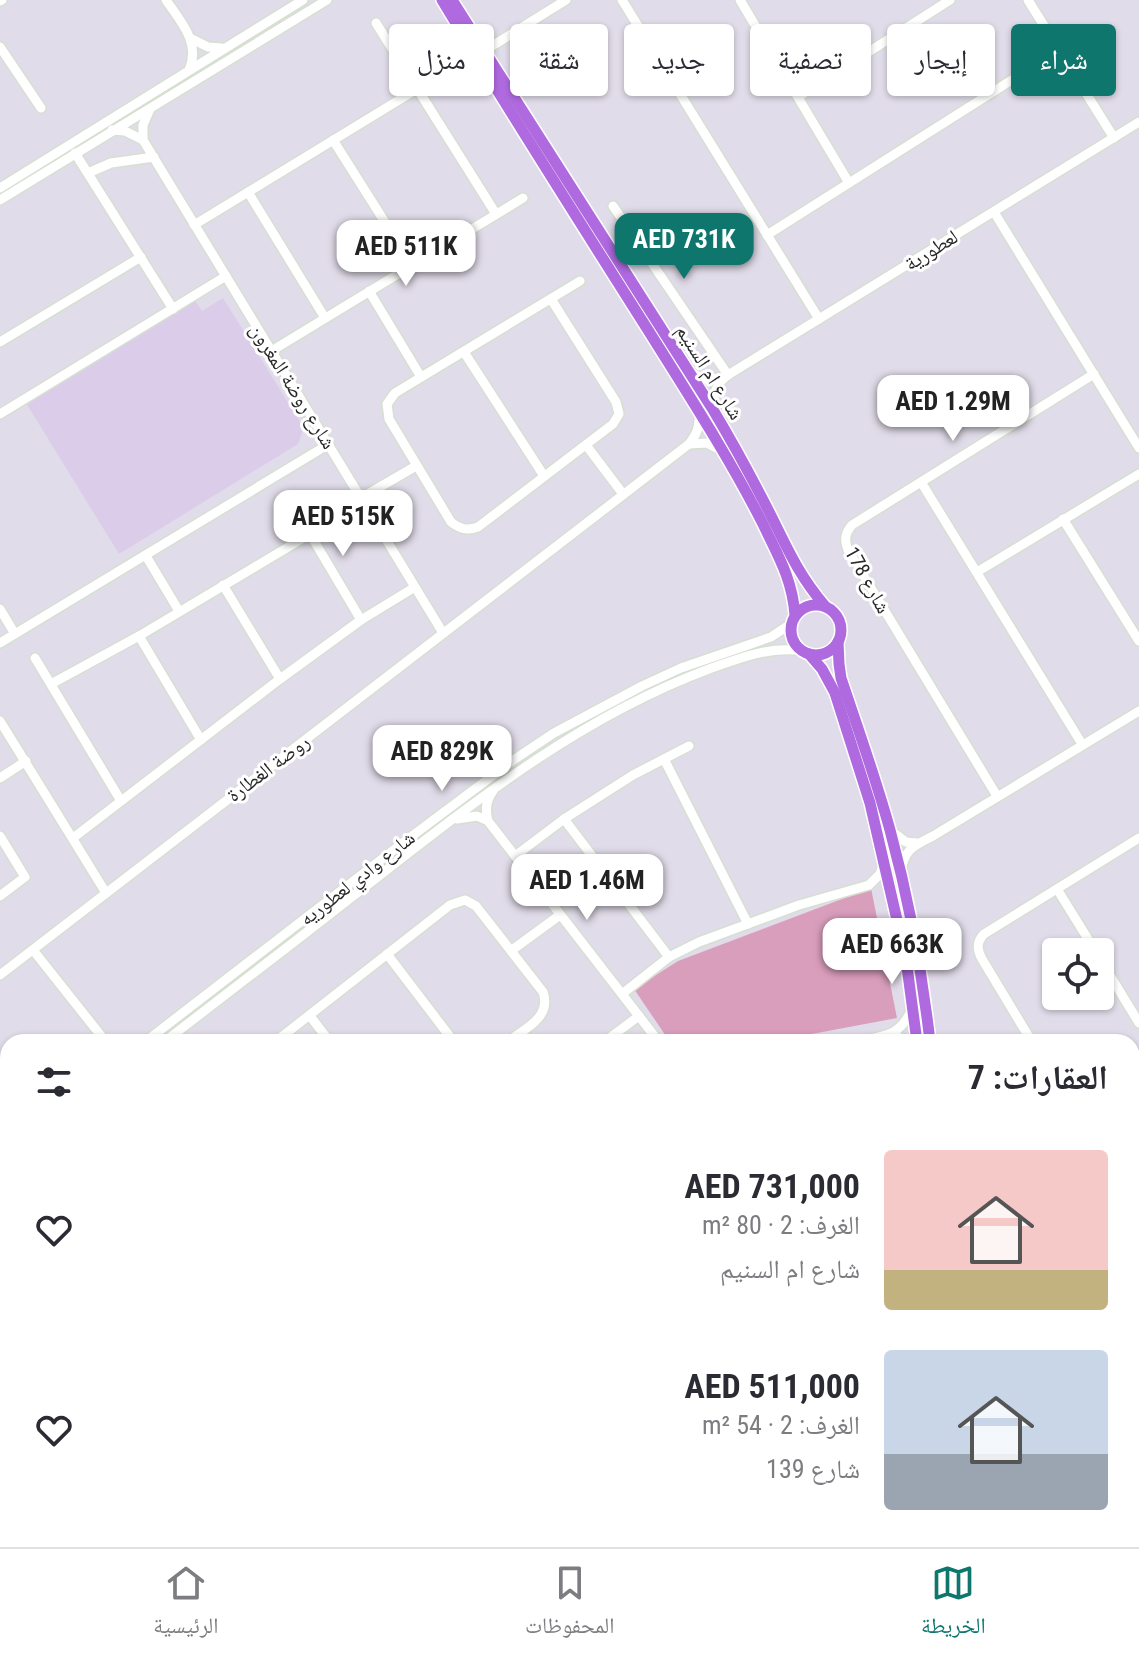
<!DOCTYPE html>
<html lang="ar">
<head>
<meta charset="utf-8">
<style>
	:root { --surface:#fff; --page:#f7f7f7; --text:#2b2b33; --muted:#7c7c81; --line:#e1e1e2; --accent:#0f766e }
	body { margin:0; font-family:"Roboto Condensed","Noto Naskh Arabic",sans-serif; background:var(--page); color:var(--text); direction:rtl; height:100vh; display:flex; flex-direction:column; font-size:30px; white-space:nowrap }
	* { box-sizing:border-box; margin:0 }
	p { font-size:26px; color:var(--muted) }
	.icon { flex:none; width:44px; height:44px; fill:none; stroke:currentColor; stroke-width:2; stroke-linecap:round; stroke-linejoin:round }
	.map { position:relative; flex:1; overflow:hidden; direction:ltr }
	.drawer { position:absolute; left:0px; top:1034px; width:1140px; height:514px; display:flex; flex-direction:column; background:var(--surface); border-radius:24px 24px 0 0; box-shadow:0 2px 6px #0004; direction:rtl }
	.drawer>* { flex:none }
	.hud { position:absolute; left:24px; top:24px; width:1092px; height:72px; direction:rtl; display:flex; gap:16px }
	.controls { position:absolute; left:1042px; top:938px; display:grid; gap:16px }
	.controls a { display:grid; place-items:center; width:72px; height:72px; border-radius:8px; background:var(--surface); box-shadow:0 2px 6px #0004; font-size:40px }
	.price { position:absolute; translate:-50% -68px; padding:0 18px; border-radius:16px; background:#fff; color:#222; font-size:26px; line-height:52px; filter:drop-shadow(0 2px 4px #0008) }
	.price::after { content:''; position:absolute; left:50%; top:48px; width:24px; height:18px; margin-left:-12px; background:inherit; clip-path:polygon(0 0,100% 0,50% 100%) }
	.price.on { background:var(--accent); color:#fff }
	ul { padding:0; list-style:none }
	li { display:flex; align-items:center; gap:24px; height:200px; padding:0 32px }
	li span { display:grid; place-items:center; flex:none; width:224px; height:160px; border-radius:8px; color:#555 }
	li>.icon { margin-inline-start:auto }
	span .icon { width:96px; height:96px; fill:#fffc; stroke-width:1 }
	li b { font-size:34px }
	h2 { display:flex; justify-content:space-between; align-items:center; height:96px; padding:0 32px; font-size:34px }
	.tag { padding:0 28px; border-radius:8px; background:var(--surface); box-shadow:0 2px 6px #0004; font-size:28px; line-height:72px }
	.tag.on { background:var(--accent); color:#fff }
	.tabs { display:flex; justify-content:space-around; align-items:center; height:112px; border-top:2px solid var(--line); background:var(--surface); font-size:22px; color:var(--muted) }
	.tabs a { display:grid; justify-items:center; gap:4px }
	.tabs .on { color:var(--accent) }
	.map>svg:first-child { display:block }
	.education { fill:#dbcde9 }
	.green { fill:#da9ebd }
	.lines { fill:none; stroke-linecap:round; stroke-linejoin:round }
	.minor-casing { stroke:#d6e0d1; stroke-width:12 }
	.major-casing { stroke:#fff; stroke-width:14 }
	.minor { stroke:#fff; stroke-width:9 }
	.major { stroke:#b06ae0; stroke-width:11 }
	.labels { text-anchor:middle; stroke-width:6; stroke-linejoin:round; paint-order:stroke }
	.street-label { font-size:20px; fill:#282828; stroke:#fff }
</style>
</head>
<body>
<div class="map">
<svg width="1139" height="1547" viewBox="0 0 1139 1547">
	<rect width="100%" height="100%" fill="#e1dce9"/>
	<!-- education -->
	<g class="education">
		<polygon points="223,298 304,428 298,444 119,554 26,403 194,299 202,311"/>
		<polygon points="303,1540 363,1540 357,1547 310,1547"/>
	</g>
	<!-- green -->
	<g class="green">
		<polygon points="871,888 897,1018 785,1039 781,1042 670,1042 634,989 678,961"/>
		<polygon points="603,1540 834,1540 834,1547 606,1547"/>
	</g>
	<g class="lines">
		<defs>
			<g id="minor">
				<path d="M166 0C181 22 201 43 189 70"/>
				<polyline points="622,0 819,319"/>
				<polyline points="740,0 849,183"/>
				<polyline points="1028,0 1114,138"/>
				<polyline points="0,1 2,0"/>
				<polyline points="376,23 496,214"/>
				<polyline points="192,39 208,47 222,48"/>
				<polyline points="0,47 41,108"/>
				<polyline points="484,51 566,0"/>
				<polyline points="798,97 950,0"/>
				<polyline points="112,130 125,131 143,140 443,633"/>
				<polyline points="143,140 143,125 150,109"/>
				<polyline points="333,140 412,265"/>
				<polyline points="75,153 173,309"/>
				<polyline points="88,173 111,163 154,157"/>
				<polyline points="0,188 303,0"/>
				<polyline points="248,192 325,318"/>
				<polyline points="0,200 327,0"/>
				<polyline points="613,206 728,375"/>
				<polyline points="994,212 1139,448"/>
				<polyline points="194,225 417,89"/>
				<polyline points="767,235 1059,50"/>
				<polyline points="369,291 421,377"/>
				<path d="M551 299 616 402 619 414 613 424 478 527C467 531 460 529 451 522L389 419 387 404 395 393 580 281"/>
				<polyline points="0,342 141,257"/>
				<polyline points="273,350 523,198"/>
				<polyline points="464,352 544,476"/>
				<polyline points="690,373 706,379 724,378"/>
				<path d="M712 408C714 394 716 383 728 375L1139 122"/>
				<polyline points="0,414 226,276"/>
				<polyline points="689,444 707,443 722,451"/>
				<polyline points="586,445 623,494"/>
				<polyline points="921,482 1082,744"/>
				<polyline points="361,498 416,466"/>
				<polyline points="297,512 361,620"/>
				<polyline points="1063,519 1139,641"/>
				<polyline points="146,556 179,611"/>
				<polyline points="977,572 1139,474"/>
				<polyline points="223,585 280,679"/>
				<polyline points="0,609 15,634"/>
				<polyline points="139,636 201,740"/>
				<polyline points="0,643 329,444"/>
				<polyline points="35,658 121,801"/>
				<polyline points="51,684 139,636 310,534"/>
				<polyline points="0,721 106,893"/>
				<polyline points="664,759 748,924"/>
				<polyline points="0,778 26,761"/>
				<path d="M997 796 848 550C844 540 845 533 852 525L1094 374"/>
				<polyline points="457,819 477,816 488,821 659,1042"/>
				<polyline points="564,819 669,957"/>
				<path d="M488 821C485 809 486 801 493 791"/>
				<polyline points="891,831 906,842 917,843"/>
				<polyline points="0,836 25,877 0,896"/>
				<polyline points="73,838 280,679 361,620 415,587"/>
				<polyline points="515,856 564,819 633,775 689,746"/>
				<path d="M901 871C905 848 914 846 933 836L1139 711"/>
				<polyline points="1057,889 1096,952"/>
				<polyline points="33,950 106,1042"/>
				<polyline points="512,950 560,915"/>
				<polyline points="387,954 454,1042"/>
				<polyline points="1100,959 1139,1023"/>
				<path d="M0 975 689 444C697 434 700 426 699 414"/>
				<polyline points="622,994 669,957 699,942 799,905 869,885 880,874 884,862"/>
				<polyline points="310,1016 330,1042"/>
				<polyline points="892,1034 909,1042"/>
				<polyline points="145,1042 404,842 515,759 554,733 642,686 681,668 771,637 792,623"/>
				<path d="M164 1042C229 992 293 943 357 893 468 807 575 719 709 669 740 658 769 646 803 651"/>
				<path d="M275 1042 450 905 465 900 476 906 543 992C552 1017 525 1029 507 1042"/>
				<polyline points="604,1042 639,1016"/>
				<path d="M852 1042C881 1036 899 1039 912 1009"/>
				<path d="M1032 1042 982 959C977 950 976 942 984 934L1139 838"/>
				<polyline points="0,1152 8,1147"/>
				<polyline points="0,1166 8,1161"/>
				<polyline points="1132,1196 1139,1195"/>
				<polyline points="0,1252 8,1246"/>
				<polyline points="1132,1296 1139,1294"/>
				<polyline points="1132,1330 1139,1329"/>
				<polyline points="1132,1344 1139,1343"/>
				<polyline points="0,1387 8,1396"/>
				<polyline points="1132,1461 1139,1460"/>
				<polyline points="0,1498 8,1490"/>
				<polyline points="144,1540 151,1547"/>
				<polyline points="597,1540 602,1547"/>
				<polyline points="120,1547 127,1540"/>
				<polyline points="255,1547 262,1540"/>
				<polyline points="382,1547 388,1540"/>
				<polyline points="481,1547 481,1540"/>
				<polyline points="655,1547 685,1540"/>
				<polyline points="745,1547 746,1540"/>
				<polyline points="847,1547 848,1540"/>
				<polyline points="988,1547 989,1540"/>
				<polyline points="1086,1547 1086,1540"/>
			</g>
			<g id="major">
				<path d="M442 0C509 111 579 221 648 330 688 394 729 457 763 524 778 556 792 578 795 615"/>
				<path d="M452 0 712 408C730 438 747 469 763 500 784 540 795 571 825 606"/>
				<circle cx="816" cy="630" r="25"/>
				<path d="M838 642 839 664 841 678C858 729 876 779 890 830 909 900 922 971 930 1042"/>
				<polyline points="809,654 822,669 835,693 870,803 906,959 917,1042"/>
				<polyline points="912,1547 913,1540"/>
				<polyline points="923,1547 924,1540"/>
			</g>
		</defs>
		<!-- minor casing -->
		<use href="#minor" class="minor-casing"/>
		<!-- major casing -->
		<use href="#major" class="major-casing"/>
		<!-- minor -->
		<use href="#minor" class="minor"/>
		<!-- major -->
		<use href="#major" class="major"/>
	</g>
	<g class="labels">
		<!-- street labels -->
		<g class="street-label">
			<text transform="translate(931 250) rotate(-32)" y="7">لعطورية</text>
			<text transform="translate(710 372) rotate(58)" y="7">شارع ام السنيم</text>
			<text transform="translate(293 386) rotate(58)" y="7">شارع روضة المغرون</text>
			<text transform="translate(868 580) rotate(61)" y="7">شارع 178</text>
			<text transform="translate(268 768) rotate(-37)" y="7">روضة الغطارة</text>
			<text transform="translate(357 878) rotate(-38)" y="7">شارع وادي لعطوريه</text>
		</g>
	</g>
</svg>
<div class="controls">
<a><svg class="icon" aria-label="locate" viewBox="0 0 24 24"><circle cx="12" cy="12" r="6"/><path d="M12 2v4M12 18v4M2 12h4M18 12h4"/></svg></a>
</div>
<b class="price on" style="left:684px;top:281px">AED 731K</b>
<b class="price" style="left:406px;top:288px">AED 511K</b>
<b class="price" style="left:953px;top:443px">AED 1.29M</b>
<b class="price" style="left:343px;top:558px">AED 515K</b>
<b class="price" style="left:442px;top:793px">AED 829K</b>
<b class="price" style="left:587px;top:922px">AED 1.46M</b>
<b class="price" style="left:892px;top:986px">AED 663K</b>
<div class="hud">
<a class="tag on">شراء</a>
<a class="tag">إيجار</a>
<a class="tag">تصفية</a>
<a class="tag">جديد</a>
<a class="tag">شقة</a>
<a class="tag">منزل</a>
</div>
<section class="drawer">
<h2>العقارات: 7<svg class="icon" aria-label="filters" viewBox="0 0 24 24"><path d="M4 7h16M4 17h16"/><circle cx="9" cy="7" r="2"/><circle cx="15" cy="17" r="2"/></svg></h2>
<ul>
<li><span style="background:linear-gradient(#f6c9c9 75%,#c2b280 0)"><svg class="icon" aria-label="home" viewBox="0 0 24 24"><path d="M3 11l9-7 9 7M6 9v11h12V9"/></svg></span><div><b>AED 731,000</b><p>الغرف: 2 · 80 m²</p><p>شارع ام السنيم</p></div><svg class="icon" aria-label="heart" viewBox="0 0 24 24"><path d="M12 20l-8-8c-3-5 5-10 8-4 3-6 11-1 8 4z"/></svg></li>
<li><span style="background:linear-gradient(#c9d6e8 65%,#9aa5b1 0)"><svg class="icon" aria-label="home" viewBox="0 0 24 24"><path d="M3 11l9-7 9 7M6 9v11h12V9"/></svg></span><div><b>AED 511,000</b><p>الغرف: 2 · 54 m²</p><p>شارع 139</p></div><svg class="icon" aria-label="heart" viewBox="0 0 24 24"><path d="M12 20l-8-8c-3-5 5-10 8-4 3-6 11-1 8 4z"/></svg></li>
</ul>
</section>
</div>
<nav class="tabs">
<a class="on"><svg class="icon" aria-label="map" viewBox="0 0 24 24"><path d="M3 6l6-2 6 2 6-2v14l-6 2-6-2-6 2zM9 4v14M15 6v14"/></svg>الخريطة</a>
<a><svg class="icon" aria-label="saved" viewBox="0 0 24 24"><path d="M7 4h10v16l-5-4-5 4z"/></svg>المحفوظات</a>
<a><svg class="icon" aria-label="home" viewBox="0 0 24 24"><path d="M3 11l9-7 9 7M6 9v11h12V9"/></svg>الرئيسية</a>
</nav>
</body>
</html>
